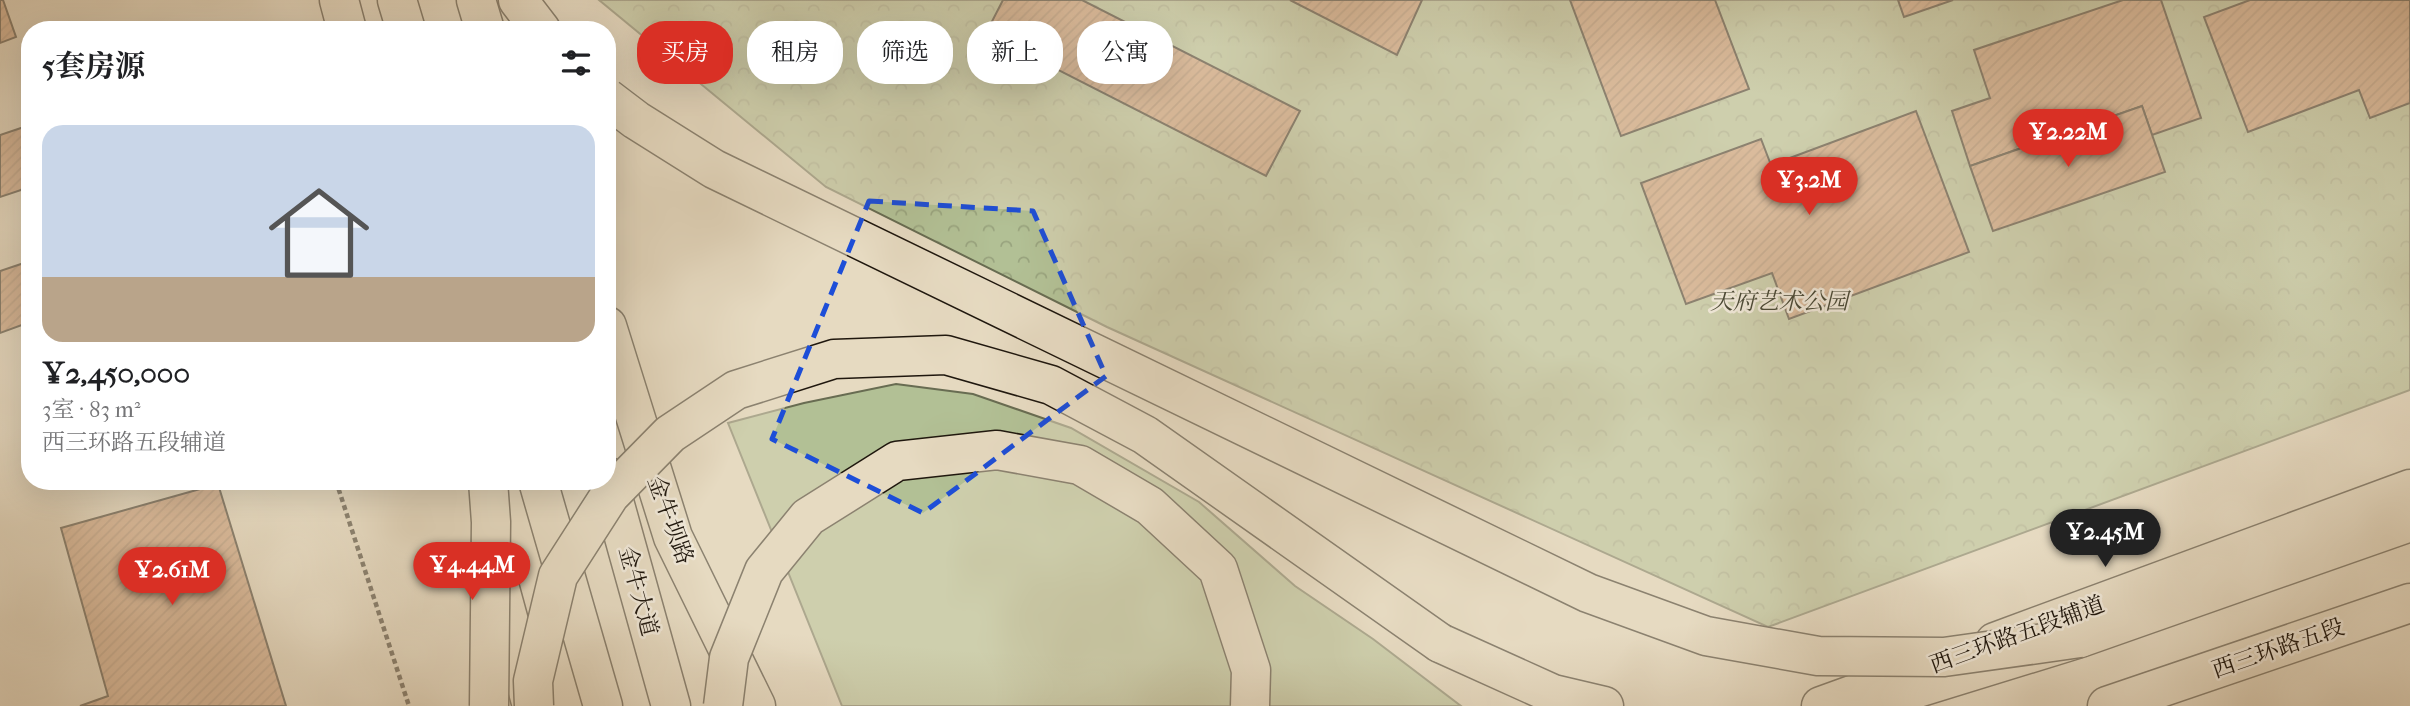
<!DOCTYPE html>
<html lang="zh">
<head>
<meta charset="utf-8">
<style>
	:root { --surface:#fff; --page:#f2f2f2; --text:#202124; --muted:#757577; --line:#e0e0e0; --accent:#d93025 }
	body { margin:0; font-family:"IM FELL French Canon","Noto Serif SC",serif; background:var(--page); color:var(--text); height:100vh; display:flex; flex-direction:column; font-size:26px; white-space:nowrap }
	* { box-sizing:border-box; margin:0 }
	p { font-size:23px; color:var(--muted) }
	.icon { flex:none; width:38px; height:38px; fill:none; stroke:currentColor; stroke-width:2; stroke-linecap:round; stroke-linejoin:round }
	.map { position:relative; flex:1; overflow:hidden }
	.sheet { position:absolute; left:21px; top:21px; width:595px; height:469px; display:flex; flex-direction:column; background:var(--surface); border-radius:28px; box-shadow:0 7px 28px #0002 }
	.sheet>* { flex:none }
	.hud { position:absolute; left:637px; top:21px; width:665px; height:63px; display:flex; gap:14px }
	.price { position:absolute; translate:-50% -60px; padding:0 16px; border-radius:24px; background:var(--accent); color:#fff; font-size:23px; line-height:46px; filter:drop-shadow(0 2px 4px #0008) }
	.price::after { content:''; position:absolute; left:50%; top:42px; width:21px; height:16px; margin-left:-10px; background:inherit; clip-path:polygon(0 0,100% 0,50% 100%) }
	.price.on { background:#222; color:#fff }
	ul { padding:0; list-style:none }
	li { display:grid; align-content:center; gap:14px; height:371px; padding:0 21px }
	li+li { border-top:2px solid var(--line) }
	li span { display:grid; place-items:center; height:217px; border-radius:21px; color:#555 }
	li>.icon { margin-inline-start:auto }
	span .icon { width:126px; height:126px; fill:#fffc; stroke-width:1 }
	li b { font-size:30px }
	h2 { display:flex; justify-content:space-between; align-items:center; height:84px; padding:0 21px; font-size:30px }
	.chip { padding:0 24px; border-radius:28px; background:var(--surface); box-shadow:0 7px 28px #0002; font-size:24px; line-height:63px }
	.chip.on { background:var(--accent); color:#fff }
	.map>svg:first-child { display:block }
	.grass { fill:#b2c095; stroke:#686c52; stroke-width:2 }
	.park { fill:url(#park-crowns); stroke:#686c52; stroke-width:2 }
	.building { fill:url(#building-hatch); stroke:#1f170e; stroke-width:2 }
	.lines { fill:none; stroke-linecap:round; stroke-linejoin:round }
	.major-casing { stroke:#1f170e; stroke-width:41 }
	.highway-casing { stroke:#1f170e; stroke-width:41 }
	.path { stroke:#1f170e; stroke-width:4.5; stroke-dasharray:5 3.5; stroke-linecap:butt }
	.major { stroke:#e6dac1; stroke-width:38 }
	.highway { stroke:#e6dac1; stroke-width:38 }
	.highway-bridge-casing { stroke:#1f170e; stroke-width:41; stroke-linecap:butt }
	.highway-bridge { stroke:#e6dac1; stroke-width:38 }
	.marked { fill:none; stroke:#1d4ed8; stroke-width:5; stroke-dasharray:14 9; stroke-linejoin:round }
	.labels { text-anchor:middle; stroke-width:5; stroke-linejoin:round; paint-order:stroke }
	.park-label { font-size:23px; font-style:italic; fill:#4b4a36; stroke:#efe7d7 }
	.street-label { font-size:23px; fill:#1f170e; stroke:#efe7d7 }
</style>
</head>
<body>
<div class="map">
<svg width="2410" height="706" viewBox="0 0 2410 706">
	<defs>
		<pattern id="park-crowns" width="20" height="18" patternUnits="userSpaceOnUse" patternTransform="scale(1.75)"><rect width="20" height="18" fill="#b2c095"/><path d="M2 6a3 3 0 1 1 6 0M12 15a3 3 0 1 1 6 0" fill="none" stroke="#99a47f"/></pattern>
		<pattern id="building-hatch" width="6" height="6" patternUnits="userSpaceOnUse" patternTransform="scale(1.75)"><rect width="6" height="6" fill="#cd9670"/><path d="M-1 1l2-2M0 6l6-6M5 7l2-2" fill="none" stroke="#a6795a"/></pattern>
	</defs>
	<rect width="100%" height="100%" fill="#e6dac1"/>
	<filter id="stains"><feTurbulence type="fractalNoise" baseFrequency=".00286" numOctaves="4"/><feColorMatrix values="0 0 0 0 .2 0 0 0 0 .09 0 0 0 0 .02 0 0 0 .5 -.17"/></filter>
	<radialGradient id="worn" r=".72"><stop offset=".6" stop-color="#630" stop-opacity="0"/><stop offset="1" stop-color="#630" stop-opacity=".3"/></radialGradient>
	<!-- grass -->
	<polygon class="grass" points="896,384 973,394 1071,428 1199,502 1295,586 1373,639 1461,706 842,706 728,423 804,403"/>
	<!-- park -->
	<polygon class="park" points="599,0 2410,0 2410,390 1768,627 1107,327 826,187"/>
	<!-- building -->
	<g class="building">
		<polygon points="0,0 3,0 16,37 0,43"/>
		<polygon points="1003,0 1082,0 1300,111 1266,176 986,33"/>
		<polygon points="1290,0 1422,0 1397,55"/>
		<polygon points="1570,0 1715,0 1749,89 1621,136"/>
		<polygon points="1898,0 1953,0 1904,17"/>
		<polygon points="2123,0 2161,0 2201,118 2152,135 2142,106 1970,166 1952,111 1990,98 1974,50"/>
		<polygon points="2250,0 2410,0 2410,103 2370,118 2359,90 2248,132 2204,17"/>
		<polygon points="2142,106 2165,172 1993,231 1970,166"/>
		<polygon points="1916,111 1969,252 1789,319 1772,273 1686,304 1641,183 1761,139 1771,165"/>
		<polygon points="30,125 30,187 0,197 0,135"/>
		<polygon points="30,261 30,322 0,333 0,271"/>
		<polygon points="218,484 286,706 80,706 108,696 61,528"/>
	</g>
	<g class="lines">
		<defs>
			<g id="major">
				<polyline points="339,0 347,30"/>
				<polyline points="607,326 673,537 756,706"/>
				<polyline points="496,574 532,706"/>
				<polyline points="1995,642 2410,489"/>
				<polyline points="1821,706 1893,680"/>
			</g>
			<g id="highway">
				<polyline points="397,0 406,30"/>
				<polyline points="476,0 485,30"/>
				<polyline points="518,0 541,30"/>
				<polyline points="607,476 671,706"/>
				<polyline points="538,481 603,706"/>
				<polyline points="1440,643 1553,694 1604,706"/>
				<polyline points="1859,706 2080,638 2410,522"/>
				<polyline points="2107,706 2410,603"/>
			</g>
		</defs>
		<!-- major casing -->
		<use href="#major" class="major-casing"/>
		<!-- highway casing -->
		<use href="#highway" class="highway-casing"/>
		<!-- path -->
		<polyline class="path" points="336,481 409,706"/>
		<!-- major -->
		<use href="#major" class="major"/>
		<!-- highway -->
		<use href="#highway" class="highway"/>
		<defs>
			<g id="highway-bridge">
				<polyline points="607,98 636,120 714,169 1588,593 1706,636 1818,656 1944,657 2080,638"/>
				<polyline points="488,481 491,522 489,706"/>
				<polyline points="534,706 533,681 558,576 610,495 670,434 736,390 834,359 946,355 1051,385 1145,435 1440,643"/>
				<polyline points="723,706 729,658 764,571 808,517 897,461 997,450 1080,465 1150,506 1218,569 1251,670 1250,706"/>
			</g>
		</defs>
		<!-- highway-bridge casing -->
		<use href="#highway-bridge" class="highway-bridge-casing"/>
		<!-- highway-bridge -->
		<use href="#highway-bridge" class="highway-bridge"/>
	</g>
	<!-- marked area -->
	<path d="M0 0H2410V706H0ZM869 201 1033 211 1106 376 923 513 772 439Z" fill="#e6dac1" fill-opacity=".55" fill-rule="evenodd"/>
	<path class="marked" d="M869 201 1033 211 1106 376 923 513 772 439Z"/>
	<g class="labels">
		<!-- park labels -->
		<g class="park-label">
			<text x="1779" y="309">天府艺术公园</text>
		</g>
		<!-- street labels -->
		<g class="street-label">
			<text transform="translate(671 520) rotate(70)" y="8">金牛坝路</text>
			<text transform="translate(639 591) rotate(75)" y="8">金牛大道</text>
			<text transform="translate(2017 634) rotate(-20)" y="8">西三环路五段辅道</text>
			<text transform="translate(2278 648) rotate(-19)" y="8">西三环路五段</text>
		</g>
	</g>
	<rect width="100%" height="100%" filter="url(#stains)"/>
	<rect width="100%" height="100%" fill="url(#worn)"/>
</svg>
<b class="price" style="left:2068px;top:169px">¥2.22M</b>
<b class="price" style="left:1809px;top:217px">¥3.2M</b>
<b class="price on" style="left:2105px;top:569px">¥2.45M</b>
<b class="price" style="left:472px;top:602px">¥4.44M</b>
<b class="price" style="left:172px;top:607px">¥2.61M</b>
<div class="hud">
<a class="chip on">买房</a>
<a class="chip">租房</a>
<a class="chip">筛选</a>
<a class="chip">新上</a>
<a class="chip">公寓</a>
</div>
<section class="sheet">
<h2>5套房源<svg class="icon" aria-label="filters" viewBox="0 0 24 24"><path d="M4 7h16M4 17h16"/><circle cx="9" cy="7" r="2"/><circle cx="15" cy="17" r="2"/></svg></h2>
<ul>
<li><span style="background:linear-gradient(#c9d6e8 70%,#b9a48a 0)"><svg class="icon" aria-label="home" viewBox="0 0 24 24"><path d="M3 11l9-7 9 7M6 9v11h12V9"/></svg></span><div><b>¥2,450,000</b><p>3室 · 83 m²</p><p>西三环路五段辅道</p></div></li>
</ul>
</section>
</div>
</body>
</html>
